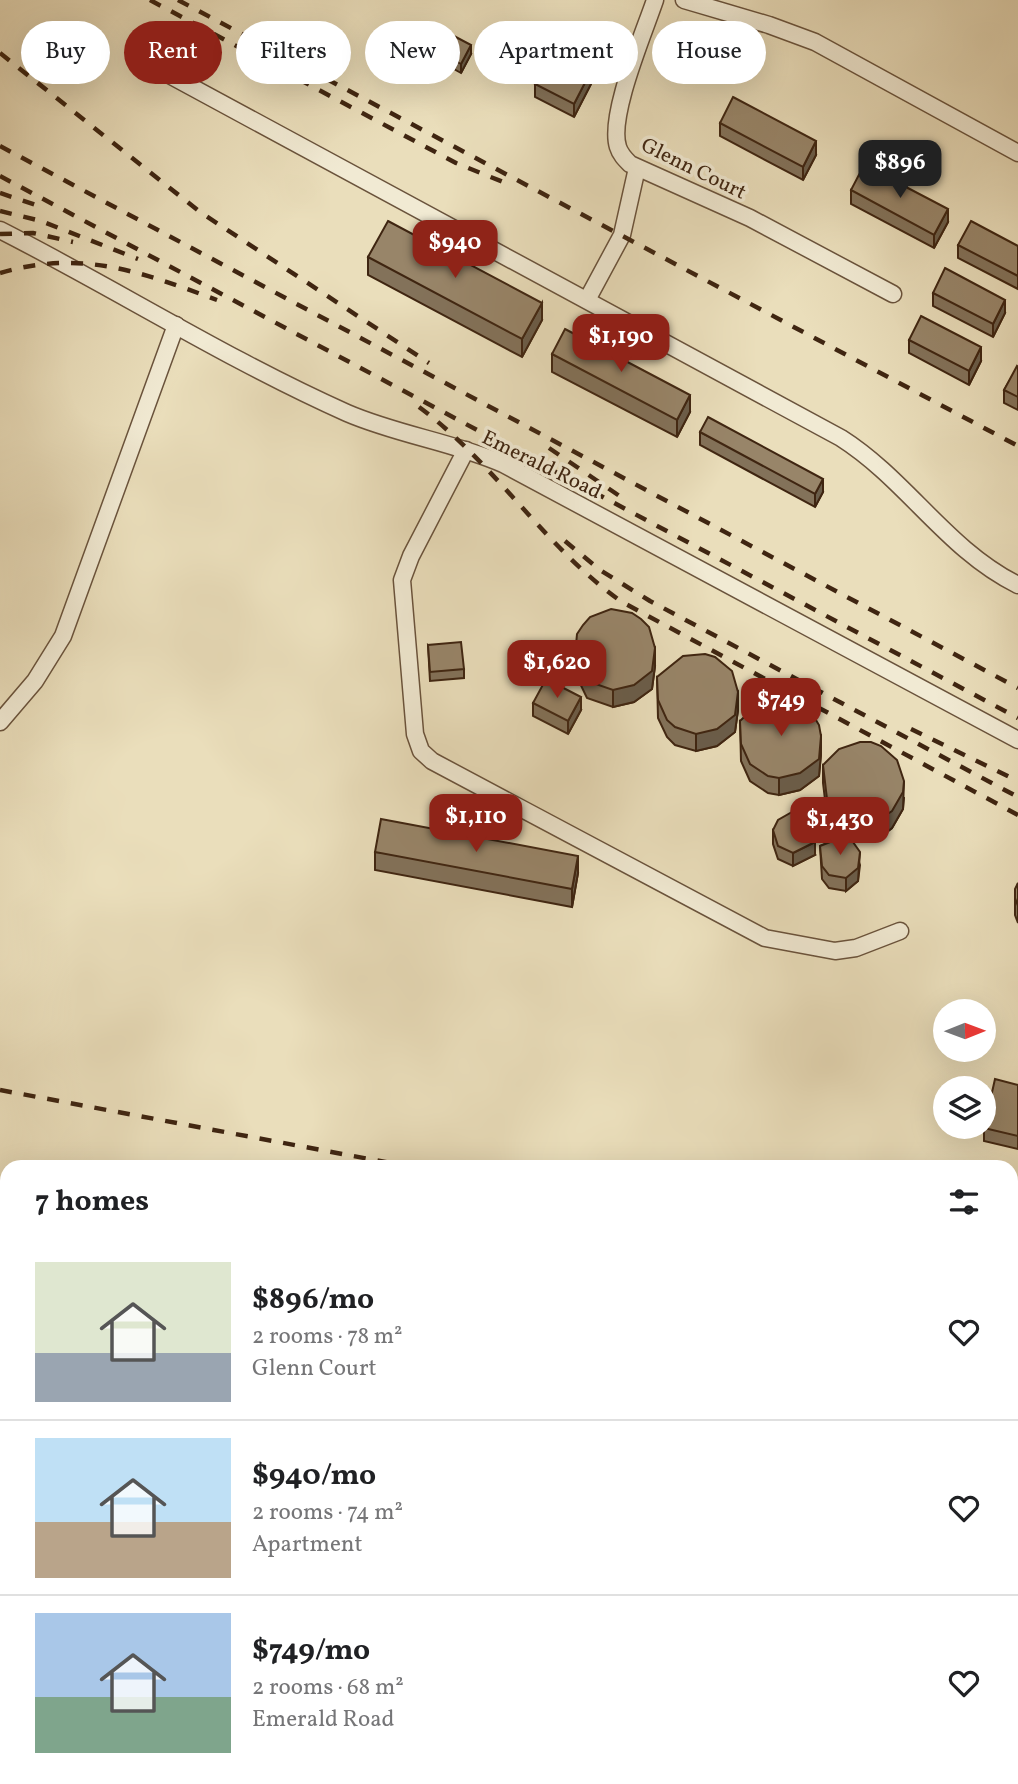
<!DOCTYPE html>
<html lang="en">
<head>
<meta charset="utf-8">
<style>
	:root { --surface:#fff; --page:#f6f6f6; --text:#202124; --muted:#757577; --line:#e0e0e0; --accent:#8f2418 }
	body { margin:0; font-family:Vollkorn,serif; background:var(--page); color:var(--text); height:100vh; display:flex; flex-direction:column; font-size:26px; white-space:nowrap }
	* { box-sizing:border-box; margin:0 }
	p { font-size:23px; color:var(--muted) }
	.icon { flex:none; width:38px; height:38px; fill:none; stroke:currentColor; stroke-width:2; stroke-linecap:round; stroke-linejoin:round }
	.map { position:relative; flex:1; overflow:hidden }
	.panel { position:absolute; left:0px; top:1160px; width:1018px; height:625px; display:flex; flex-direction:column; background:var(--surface); border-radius:21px 21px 0 0; box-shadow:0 7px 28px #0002 }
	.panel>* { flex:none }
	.top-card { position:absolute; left:21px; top:21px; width:976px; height:63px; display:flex; gap:14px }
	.needle { width:46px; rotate:89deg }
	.tools { position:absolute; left:933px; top:999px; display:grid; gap:14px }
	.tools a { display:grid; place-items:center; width:63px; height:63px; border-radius:50%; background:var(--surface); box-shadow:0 7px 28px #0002; font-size:35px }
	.price { position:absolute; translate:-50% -60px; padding:0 16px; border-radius:14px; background:var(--accent); color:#fff; font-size:23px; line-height:46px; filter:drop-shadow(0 2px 4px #0008) }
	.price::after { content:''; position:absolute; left:50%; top:42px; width:21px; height:16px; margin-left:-10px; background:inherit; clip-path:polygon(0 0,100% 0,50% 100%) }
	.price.selected { background:#222; color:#fff }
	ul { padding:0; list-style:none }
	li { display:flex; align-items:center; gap:21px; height:175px; padding:0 35px }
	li+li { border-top:2px solid var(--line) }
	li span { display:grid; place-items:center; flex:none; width:196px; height:140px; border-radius:0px; color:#555 }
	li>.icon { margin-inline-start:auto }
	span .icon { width:84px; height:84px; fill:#fffc; stroke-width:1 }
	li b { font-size:30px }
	h2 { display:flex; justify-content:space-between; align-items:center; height:84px; padding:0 35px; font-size:30px }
	.chip { padding:0 24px; border-radius:32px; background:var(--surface); box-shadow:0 7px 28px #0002; font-size:24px; line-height:63px }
	.chip.selected { background:var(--accent); color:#fff }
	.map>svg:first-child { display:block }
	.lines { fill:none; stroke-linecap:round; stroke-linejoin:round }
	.minor-casing { stroke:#6a533c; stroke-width:19 }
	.minor { stroke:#f1ead3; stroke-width:16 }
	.rail { stroke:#3f2511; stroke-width:4.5; stroke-dasharray:12 12; stroke-linecap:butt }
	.wall { fill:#83725a; stroke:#3f2511; stroke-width:2 }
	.shaded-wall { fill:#6a5d4a; stroke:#3f2511; stroke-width:2 }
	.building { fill:#988569; stroke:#3f2511; stroke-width:2 }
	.labels { text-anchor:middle; stroke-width:7; stroke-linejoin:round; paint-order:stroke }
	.street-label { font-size:21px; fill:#3f2511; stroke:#f1ead3 }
</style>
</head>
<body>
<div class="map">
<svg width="1018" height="1784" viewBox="0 0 1018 1784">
	<rect width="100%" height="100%" fill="#eadebb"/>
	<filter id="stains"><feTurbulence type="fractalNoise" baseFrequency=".00286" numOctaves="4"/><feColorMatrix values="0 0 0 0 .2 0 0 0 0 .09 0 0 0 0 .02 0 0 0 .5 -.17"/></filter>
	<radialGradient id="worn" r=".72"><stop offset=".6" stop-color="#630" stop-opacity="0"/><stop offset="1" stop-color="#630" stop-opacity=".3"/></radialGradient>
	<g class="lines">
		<defs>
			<g id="minor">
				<path d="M655 0C644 33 608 116 618 147 620 154 625 159 630 164L750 218 893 294"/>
				<polyline points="684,0 769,25 815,42 1018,153"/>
				<path d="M138 58 841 438C907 480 947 550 1018 585"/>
				<path d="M0 230C116 289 228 360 347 413 398 435 453 442 503 464L1018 740"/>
				<polyline points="587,300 622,235 637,168"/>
				<polyline points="466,450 411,556 402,580 415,734 421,751 432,761 765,938 835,951 856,948 900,931"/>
				<polyline points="0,722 35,681 63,636 176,325"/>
				<polyline points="0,1599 7,1601"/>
				<polyline points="0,1662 7,1663"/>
				<polyline points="1012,1669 1018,1669"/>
				<polyline points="0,1756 7,1757"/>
				<polyline points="925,1778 925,1784"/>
				<polyline points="716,1784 717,1778"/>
			</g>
		</defs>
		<!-- minor casing -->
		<use href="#minor" class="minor-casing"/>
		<!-- minor -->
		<use href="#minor" class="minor"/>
		<!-- rail -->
		<g class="rail">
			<polyline points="150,0 456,163 508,184"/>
			<polyline points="178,0 1018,446"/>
			<polyline points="0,53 200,212 429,363"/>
			<polyline points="0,146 1018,688"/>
			<polyline points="0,176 1018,718"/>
			<polyline points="0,193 39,206"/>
			<polyline points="0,211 41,221 138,259"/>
			<polyline points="0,234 33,233 73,242"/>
			<path d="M0 273C82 249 141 272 217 300"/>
			<path d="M419 407C495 463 545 548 622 602L1018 815"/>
			<polyline points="549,448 621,497"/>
			<polyline points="565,541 600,570 650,601 1018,797"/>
			<polyline points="911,729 1018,781"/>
			<polyline points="0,1090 412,1167"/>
			<polyline points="1012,1279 1018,1281"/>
		</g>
	</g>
	<!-- wall -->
	<g class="wall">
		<polygon points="425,44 471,54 461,73 425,53"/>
		<polygon points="592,82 574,117 535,97 535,84"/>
		<polygon points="720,123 816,155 803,180 720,136"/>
		<polygon points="851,190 948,222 934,248 851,204"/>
		<polygon points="958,245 1018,246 1018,289 958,258"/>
		<polygon points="368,257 542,320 522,357 368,275"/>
		<polygon points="933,293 1005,313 993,337 933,306"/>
		<polygon points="909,340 981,361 969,385 909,353"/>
		<polygon points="552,354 690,412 677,437 552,372"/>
		<polygon points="1018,367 1018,410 1004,403 1004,390"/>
		<polygon points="700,432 823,492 815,507 700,445"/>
		<polygon points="428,645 464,669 464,678 430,681"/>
		<polygon points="575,656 655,666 652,689 634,702 613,707 587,698 575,673"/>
		<polygon points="657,677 738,710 735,732 717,746 696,751 675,745 667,737 658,718"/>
		<polygon points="533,703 581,710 568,734 533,716"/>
		<polygon points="740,721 821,754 819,776 800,790 779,795 768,793 750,781 741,761"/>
		<polygon points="823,765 904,798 903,809 892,828 883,835 852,841 860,865 858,881 846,891 829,888 822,879 820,846 845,836 827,816 823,783"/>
		<polygon points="773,830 815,855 793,866 778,859 773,844"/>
		<polygon points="375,852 578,873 572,907 375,870"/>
		<polygon points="1018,883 1018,923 1015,915 1015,898"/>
		<polygon points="1018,1085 1018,1149 984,1141 984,1128"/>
		<rect x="1012" y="1550" width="6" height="87"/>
		<polygon points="0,1665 7,1667 7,1727 0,1726"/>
	</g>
	<!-- shaded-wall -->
	<g class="shaded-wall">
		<polygon points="471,45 471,54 461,73 461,64"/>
		<polygon points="592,69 592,82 574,117 574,104"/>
		<polygon points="816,141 816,155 803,180 803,167"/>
		<polygon points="948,209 948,222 934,248 934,235"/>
		<polygon points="1005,300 1005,313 993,337 993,324"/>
		<polygon points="542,303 542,320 522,357 522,339"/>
		<polygon points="981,347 981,361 969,385 969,371"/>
		<polygon points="690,395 690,412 677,437 677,420"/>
		<polygon points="823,479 823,492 815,507 815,494"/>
		<polygon points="655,648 655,666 652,689 634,702 613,707 613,690"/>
		<polygon points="738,692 738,710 735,732 717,746 696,751 696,734"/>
		<polygon points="581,697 581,710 568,734 568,721"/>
		<polygon points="821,736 821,754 819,776 800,790 779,795 779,778"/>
		<polygon points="904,781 903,809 892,828 883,835 883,817"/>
		<polygon points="815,842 815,855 793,866 793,853"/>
		<polygon points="860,852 858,881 846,891 846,878"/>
		<polygon points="578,856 578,873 572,907 572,889"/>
	</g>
	<!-- building -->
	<g class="building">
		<polygon points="435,26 471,45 461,64 425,44"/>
		<polygon points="553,49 592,69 574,104 535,84"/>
		<polygon points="733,97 816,141 803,167 720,123"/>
		<polygon points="864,165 948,209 934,235 851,190"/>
		<polygon points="388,221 542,303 522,339 368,257"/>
		<polygon points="971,221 1018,246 1018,276 958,245"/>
		<polygon points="945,268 1005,300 993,324 933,293"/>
		<polygon points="921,316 981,347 969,371 909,340"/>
		<polygon points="565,329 690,395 677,420 552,354"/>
		<polygon points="1017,366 1018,367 1018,397 1004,390"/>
		<polygon points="708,417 823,479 815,494 700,432"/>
		<polygon points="611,609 632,613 641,619 649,627 655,648 652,671 634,685 613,690 587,681 575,656 577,634 583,625 590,617"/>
		<polygon points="461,642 464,669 430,672 428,645"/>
		<polygon points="705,654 715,657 732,671 738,692 735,715 717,729 696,734 675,727 667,720 658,700 657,677 683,656"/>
		<polygon points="546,679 581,697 568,721 533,703"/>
		<polygon points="777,697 798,701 808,707 819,725 821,736 819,759 800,773 779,778 768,776 750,764 741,744 740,721 757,705"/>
		<polygon points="860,742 871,742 881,746 897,760 904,781 903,792 892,811 883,817 850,824 827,799 823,765 839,749"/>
		<polygon points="792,812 802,814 811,822 815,842 793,853 778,846 773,830 778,820"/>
		<polygon points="381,819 578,856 572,889 375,852"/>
		<polygon points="848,835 860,852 858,868 846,878 829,875 822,866 820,846"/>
		<polygon points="1018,883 1018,906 1015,898 1015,889"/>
		<polygon points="995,1079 1018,1085 1018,1136 984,1128"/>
		<polygon points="1012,1550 1018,1550 1018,1619 1012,1620"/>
		<polygon points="0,1665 7,1667 7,1710 0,1709"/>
		<polygon points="756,1778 860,1778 877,1781 877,1784 755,1784"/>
	</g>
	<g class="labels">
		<!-- street labels -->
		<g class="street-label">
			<text transform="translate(694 168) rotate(26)" y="7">Glenn Court</text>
			<text transform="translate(542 464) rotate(26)" y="7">Emerald Road</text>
		</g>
	</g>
	<rect width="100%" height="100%" filter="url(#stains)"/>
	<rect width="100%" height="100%" fill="url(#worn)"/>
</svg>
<div class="tools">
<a><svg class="needle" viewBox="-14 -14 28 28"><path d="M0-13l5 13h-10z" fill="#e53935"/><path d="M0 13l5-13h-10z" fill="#757577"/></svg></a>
<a><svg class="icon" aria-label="layers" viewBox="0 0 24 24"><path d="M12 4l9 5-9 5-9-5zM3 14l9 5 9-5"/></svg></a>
</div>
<b class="price selected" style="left:900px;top:200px">$896</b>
<b class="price" style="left:455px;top:280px">$940</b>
<b class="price" style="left:621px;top:374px">$1,190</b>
<b class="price" style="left:557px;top:700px">$1,620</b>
<b class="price" style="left:781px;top:738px">$749</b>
<b class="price" style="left:476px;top:854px">$1,110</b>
<b class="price" style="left:840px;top:857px">$1,430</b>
<div class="top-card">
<a class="chip">Buy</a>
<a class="chip selected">Rent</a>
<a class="chip">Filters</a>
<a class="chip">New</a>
<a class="chip">Apartment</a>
<a class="chip">House</a>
</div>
<section class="panel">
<h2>7 homes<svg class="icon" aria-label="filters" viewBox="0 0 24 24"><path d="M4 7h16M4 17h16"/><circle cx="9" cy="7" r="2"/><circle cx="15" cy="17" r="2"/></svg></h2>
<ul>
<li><span style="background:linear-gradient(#dfe7d0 65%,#9aa5b1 0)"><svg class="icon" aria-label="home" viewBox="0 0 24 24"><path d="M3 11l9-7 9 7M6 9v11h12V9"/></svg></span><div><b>$896/mo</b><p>2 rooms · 78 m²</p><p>Glenn Court</p></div><svg class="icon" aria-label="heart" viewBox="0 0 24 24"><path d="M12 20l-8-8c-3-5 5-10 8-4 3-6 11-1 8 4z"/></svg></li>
<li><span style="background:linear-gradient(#bfe0f5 60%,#b9a48a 0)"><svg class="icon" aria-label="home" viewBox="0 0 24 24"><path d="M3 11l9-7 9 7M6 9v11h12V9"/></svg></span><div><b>$940/mo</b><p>2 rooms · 74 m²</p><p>Apartment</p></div><svg class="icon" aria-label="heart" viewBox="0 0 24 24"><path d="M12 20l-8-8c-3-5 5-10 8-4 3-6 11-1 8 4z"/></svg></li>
<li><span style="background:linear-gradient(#a9c7e8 60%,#7fa58c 0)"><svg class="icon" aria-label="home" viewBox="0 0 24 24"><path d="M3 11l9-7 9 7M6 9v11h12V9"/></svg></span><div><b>$749/mo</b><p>2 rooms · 68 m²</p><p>Emerald Road</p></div><svg class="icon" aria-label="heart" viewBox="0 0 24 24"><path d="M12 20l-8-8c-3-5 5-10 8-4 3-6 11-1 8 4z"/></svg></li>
</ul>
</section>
</div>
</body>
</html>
